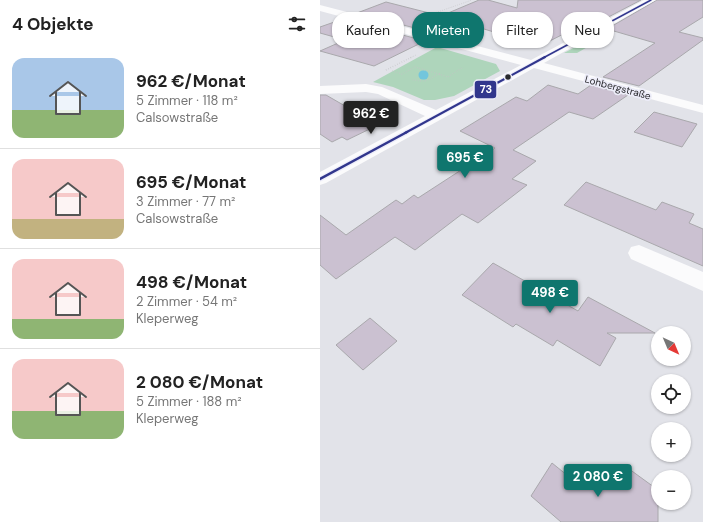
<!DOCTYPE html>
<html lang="de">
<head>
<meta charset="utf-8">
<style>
	:root { --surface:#fff; --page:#f6f6f6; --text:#222; --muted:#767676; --line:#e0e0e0; --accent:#0f766e }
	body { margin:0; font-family:"DM Sans",sans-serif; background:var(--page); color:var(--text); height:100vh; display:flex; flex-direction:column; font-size:15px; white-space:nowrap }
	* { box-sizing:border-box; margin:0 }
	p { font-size:13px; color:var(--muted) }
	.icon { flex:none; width:22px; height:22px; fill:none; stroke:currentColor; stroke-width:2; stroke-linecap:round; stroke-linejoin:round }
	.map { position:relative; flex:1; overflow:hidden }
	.panel { display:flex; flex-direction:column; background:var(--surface); width:320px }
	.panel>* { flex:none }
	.guide { position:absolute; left:12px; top:12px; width:311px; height:36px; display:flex; gap:8px }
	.needle { width:26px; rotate:136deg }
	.controls { position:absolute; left:331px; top:326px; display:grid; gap:8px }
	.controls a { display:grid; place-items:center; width:40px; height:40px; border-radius:50%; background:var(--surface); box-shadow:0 1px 3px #0004; font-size:20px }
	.price { position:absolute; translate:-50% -34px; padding:0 9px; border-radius:4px; background:var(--accent); color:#fff; font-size:13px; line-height:26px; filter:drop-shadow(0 1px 2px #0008) }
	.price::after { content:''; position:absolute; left:50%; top:24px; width:12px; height:9px; margin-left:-6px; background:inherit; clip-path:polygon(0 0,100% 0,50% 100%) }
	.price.current { background:#222; color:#fff }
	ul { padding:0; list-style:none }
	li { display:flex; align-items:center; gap:12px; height:100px; padding:0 12px }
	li+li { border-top:1px solid var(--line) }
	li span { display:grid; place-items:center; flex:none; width:112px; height:80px; border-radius:12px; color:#555 }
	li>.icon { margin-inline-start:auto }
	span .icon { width:48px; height:48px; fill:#fffc; stroke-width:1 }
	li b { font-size:17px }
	h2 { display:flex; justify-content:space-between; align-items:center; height:48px; padding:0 12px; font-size:17px }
	.pill { padding:0 14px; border-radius:16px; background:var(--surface); box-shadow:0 1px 3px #0004; font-size:14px; line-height:36px }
	.pill.current { background:var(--accent); color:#fff }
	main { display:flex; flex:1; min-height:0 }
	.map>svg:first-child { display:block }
	.green { fill:#aed5bb }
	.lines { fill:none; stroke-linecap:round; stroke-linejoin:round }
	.stream { stroke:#72c6dc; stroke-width:9 }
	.building { fill:#cbc1d1; stroke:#a9a8ac }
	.path-far1 { stroke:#c3c3c5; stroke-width:1; stroke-dasharray:0.5 1.5; stroke-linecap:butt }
	.path { stroke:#c3c3c5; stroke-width:1.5; stroke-dasharray:0.5 2; stroke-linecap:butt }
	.minor { fill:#fbfbfc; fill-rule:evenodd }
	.bus-1-far2-casing { stroke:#ededf9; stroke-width:3 }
	.bus-1-far1-casing { stroke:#ededf9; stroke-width:4 }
	.bus-1-casing { stroke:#ededf9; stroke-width:5 }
	.bus-1-far2 { stroke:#31368d; stroke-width:1.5 }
	.bus-1-far1 { stroke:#31368d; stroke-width:2 }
	.bus-1 { stroke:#31368d; stroke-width:2.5 }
	.bus-dot { fill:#29292d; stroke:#ededf9; stroke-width:1.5 }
	.labels { text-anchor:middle; stroke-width:3.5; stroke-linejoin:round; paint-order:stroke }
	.far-street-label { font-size:10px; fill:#29292d; stroke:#ededf9 }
	.line-badge { stroke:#ededf9; stroke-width:1.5 }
	.badge-label { font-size:11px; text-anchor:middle; font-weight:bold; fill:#fff }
</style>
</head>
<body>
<main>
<section class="panel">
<h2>4 Objekte<svg class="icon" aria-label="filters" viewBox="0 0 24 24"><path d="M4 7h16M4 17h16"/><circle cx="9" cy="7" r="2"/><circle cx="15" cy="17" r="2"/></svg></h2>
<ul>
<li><span style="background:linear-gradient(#a9c7e8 65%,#8fb573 0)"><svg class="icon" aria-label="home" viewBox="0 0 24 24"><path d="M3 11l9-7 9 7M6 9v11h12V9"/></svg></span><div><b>962 €/Monat</b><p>5 Zimmer · 118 m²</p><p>Calsowstraße</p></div></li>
<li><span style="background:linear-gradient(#f6c9c9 75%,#c2b280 0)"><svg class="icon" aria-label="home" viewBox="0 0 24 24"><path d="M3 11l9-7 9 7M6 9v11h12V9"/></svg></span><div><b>695 €/Monat</b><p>3 Zimmer · 77 m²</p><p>Calsowstraße</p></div></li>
<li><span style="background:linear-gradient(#f6c9c9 75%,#8fb573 0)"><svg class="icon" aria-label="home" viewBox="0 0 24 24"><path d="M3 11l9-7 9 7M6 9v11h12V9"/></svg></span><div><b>498 €/Monat</b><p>2 Zimmer · 54 m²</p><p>Kleperweg</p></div></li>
<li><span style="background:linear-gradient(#f6c9c9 65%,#8fb573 0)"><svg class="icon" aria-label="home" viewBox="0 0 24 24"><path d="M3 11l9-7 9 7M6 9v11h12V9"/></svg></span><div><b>2 080 €/Monat</b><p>5 Zimmer · 188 m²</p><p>Kleperweg</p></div></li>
</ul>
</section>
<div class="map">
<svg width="383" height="522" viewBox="0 0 383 522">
	<rect width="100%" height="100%" fill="#e2e3e9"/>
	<!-- green -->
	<g class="green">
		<polygon points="277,35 285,37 257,53 244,53"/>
		<polygon points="117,47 176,64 180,71 134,96 115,100 104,100 73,87 53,82"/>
	</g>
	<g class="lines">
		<!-- stream -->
		<polyline class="stream" points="103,75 104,75"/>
	</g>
	<!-- building -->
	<g class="building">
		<polygon points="159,0 168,0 197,8 198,0 321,0 273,25 265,23 220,46 164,29 151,36 126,30 118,34 37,13 66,2 121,16"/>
		<polygon points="337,0 383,0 383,17 359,32 383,38 383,40 319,86 283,77 335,43 287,29"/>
		<polygon points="23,19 105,41 54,66 0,51 25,40 0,33 0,27"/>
		<polygon points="228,85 258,94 271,85 308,95 273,119 249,112 193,150 216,161 192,179 207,185 158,223 142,214 95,250 75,237 16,279 0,265 0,215 26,235 76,200 82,204 94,195 98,198 175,148 140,131 196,97 207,101"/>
		<polygon points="0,95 6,95 58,125 27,140 22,137 12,142 0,134"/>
		<polygon points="334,112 377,124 362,147 314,132"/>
		<polygon points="266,182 336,210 342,202 374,214 369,223 383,229 383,266 244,205"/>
		<polygon points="173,263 258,311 268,297 335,333 287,333 296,338 280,366 237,340 233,346 196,324 193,327 142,295"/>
		<polygon points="50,318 77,341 43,370 16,345"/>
		<polygon points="232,463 258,484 269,466 294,486 305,466 338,490 338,522 241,522 211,496"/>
	</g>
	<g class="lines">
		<!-- path-far1 -->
		<g class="path-far1">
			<polyline points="109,15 152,0"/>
			<polyline points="90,58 96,55"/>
		</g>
		<!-- path -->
		<g class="path">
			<polyline points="66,70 92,57"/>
			<polyline points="72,71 82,74 95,67 119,74 105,81 92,80"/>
			<polyline points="119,74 128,77 143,67"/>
		</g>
		<!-- minor -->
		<g class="minor">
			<polygon points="324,0 336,0 224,63 383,105 383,113 214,68 6,183 0,185 0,172 105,116 58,94 46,92 0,94 0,86 46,84 62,87 116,110 201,65 0,11 0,5 211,60"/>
			<polygon points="319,245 383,272 383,291 311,259 308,253 311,247"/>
		</g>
		<defs>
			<polyline id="bus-1-far2" points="223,58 331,0"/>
			<polyline id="bus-1-far1" points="85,133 225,57"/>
			<polyline id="bus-1" points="0,179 87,132"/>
		</defs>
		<!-- bus-1-far2 casing -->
		<use href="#bus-1-far2" class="bus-1-far2-casing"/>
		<!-- bus-1-far1 casing -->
		<use href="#bus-1-far1" class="bus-1-far1-casing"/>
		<!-- bus-1 casing -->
		<use href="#bus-1" class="bus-1-casing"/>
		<!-- bus-1-far2 -->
		<use href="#bus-1-far2" class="bus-1-far2"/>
		<!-- bus-1-far1 -->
		<use href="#bus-1-far1" class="bus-1-far1"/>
		<!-- bus-1 -->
		<use href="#bus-1" class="bus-1"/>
	</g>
	<!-- markers -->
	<circle class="bus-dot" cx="188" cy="77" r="3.5"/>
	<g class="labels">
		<!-- far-street labels -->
		<g class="far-street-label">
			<text transform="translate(298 87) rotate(15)" y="4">Lohbergstraße</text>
		</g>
	</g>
	<rect class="line-badge" x="154" y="80" width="23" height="19" rx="4" fill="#31368d"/>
	<g class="badge-label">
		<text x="166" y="93">73</text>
	</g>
</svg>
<div class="controls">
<a><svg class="needle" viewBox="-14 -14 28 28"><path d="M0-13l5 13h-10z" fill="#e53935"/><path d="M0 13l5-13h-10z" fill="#767676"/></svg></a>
<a><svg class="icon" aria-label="locate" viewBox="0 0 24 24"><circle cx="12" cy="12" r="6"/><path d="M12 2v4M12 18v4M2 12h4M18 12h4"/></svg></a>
<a>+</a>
<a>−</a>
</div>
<b class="price current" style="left:51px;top:135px">962 €</b>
<b class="price" style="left:145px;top:179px">695 €</b>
<b class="price" style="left:230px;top:314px">498 €</b>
<b class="price" style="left:278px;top:498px">2 080 €</b>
<div class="guide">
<a class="pill">Kaufen</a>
<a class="pill current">Mieten</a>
<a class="pill">Filter</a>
<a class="pill">Neu</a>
</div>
</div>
</main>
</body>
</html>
